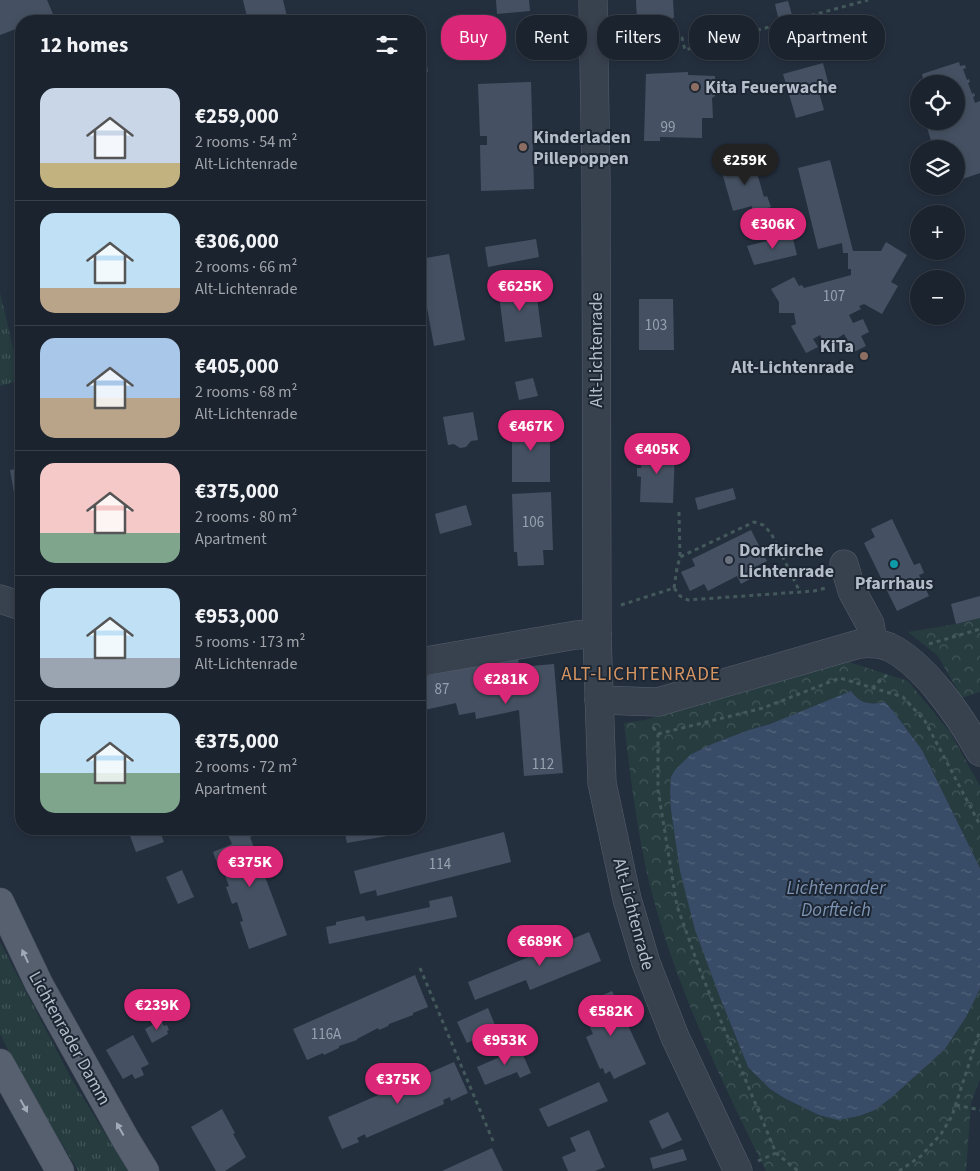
<!DOCTYPE html>
<html lang="en">
<head>
<meta charset="utf-8">
<style>
	:root { --surface:#1b232e; --page:#242b36; --text:#f1f3f6; --muted:#a0a4aa; --line:#39404a; --accent:#db2777 }
	body { margin:0; font-family:"Source Sans 3",sans-serif; background:var(--page); color:var(--text); height:100vh; display:flex; flex-direction:column; font-size:19px; white-space:nowrap }
	* { box-sizing:border-box; margin:0 }
	p { font-size:16px; color:var(--muted) }
	.icon { flex:none; width:28px; height:28px; fill:none; stroke:currentColor; stroke-width:2; stroke-linecap:round; stroke-linejoin:round }
	.map { position:relative; flex:1; overflow:hidden }
	.panel { position:absolute; left:15px; top:15px; width:411px; height:820px; display:flex; flex-direction:column; background:var(--surface); border-radius:20px; box-shadow:0 2px 8px #0003,0 0 0 1px var(--line) }
	.panel>* { flex:none }
	.guide { position:absolute; left:441px; top:15px; width:464px; height:45px; display:flex; gap:10px }
	.tools { position:absolute; left:910px; top:75px; display:grid; gap:10px }
	.tools a { display:grid; place-items:center; width:55px; height:55px; border-radius:50%; background:var(--surface); box-shadow:0 2px 8px #0003,0 0 0 1px var(--line); font-size:25px }
	.price { position:absolute; translate:-50% -42px; padding:0 11px; border-radius:18px; background:var(--accent); color:#fff; font-size:16px; line-height:32px; filter:drop-shadow(0 1px 2px #0008) }
	.price::after { content:''; position:absolute; left:50%; top:30px; width:15px; height:11px; margin-left:-8px; background:inherit; clip-path:polygon(0 0,100% 0,50% 100%) }
	.price.current { background:#222; color:#fff }
	ul { padding:0; list-style:none }
	li { display:flex; align-items:center; gap:15px; height:125px; padding:0 25px }
	li+li { border-top:1px solid var(--line) }
	li span { display:grid; place-items:center; flex:none; width:140px; height:100px; border-radius:15px; color:#555 }
	li>.icon { margin-inline-start:auto }
	span .icon { width:60px; height:60px; fill:#fffc; stroke-width:1 }
	li b { font-size:21px }
	h2 { display:flex; justify-content:space-between; align-items:center; height:60px; padding:0 25px; font-size:21px }
	.chip { padding:0 18px; border-radius:20px; background:var(--surface); box-shadow:0 2px 8px #0003,0 0 0 1px var(--line); font-size:18px; line-height:45px }
	.chip.current { background:var(--accent); color:#fff }
	.map>svg:first-child { display:block }
	.grass { fill:url(#grass-tufts) }
	.park { fill:url(#park-crowns) }
	.water { fill:url(#water-ripples) }
	.building { fill:#455162 }
	.lines { fill:none; stroke-linecap:round; stroke-linejoin:round }
	.minor-casing { stroke:#565f6c; stroke-width:29 }
	.major-casing { stroke:#414a57; stroke-width:29 }
	.path { stroke:#44595c; stroke-width:3; stroke-dasharray:4 4; stroke-linecap:butt }
	.minor { stroke:#38414e; stroke-width:28 }
	.major { stroke:#56606e; stroke-width:28 }
	.oneway { fill:#a1aab7 }
	.education-dot { fill:#8d6e63; stroke:#1d2633; stroke-width:2 }
	.worship-dot { fill:#6b7280; stroke:#1d2633; stroke-width:2 }
	.culture-dot { fill:#0f9aa8; stroke:#1d2633; stroke-width:2 }
	.labels { text-anchor:middle; stroke-width:4; stroke-linejoin:round; paint-order:stroke }
	.number-label { font-size:15px; fill:#98a1af }
	.poi-label { font-size:18px; font-weight:bold; fill:#b4bcc9; stroke:#1d2633; text-anchor:start }
	.street-label { font-size:18px; fill:#b4bcc9; stroke:#1d2633 }
	.neighbourhood-label { font-size:19px; letter-spacing:1px; fill:#d59563; stroke:#1d2633 }
	.water-label { font-size:19px; font-style:italic; fill:#7c92b1; stroke:#1d2633 }
</style>
</head>
<body>
<div class="map">
<svg width="980" height="1171" viewBox="0 0 980 1171">
	<defs>
		<pattern id="grass-tufts" width="24" height="20" patternUnits="userSpaceOnUse" patternTransform="scale(1.25)"><rect width="24" height="20" fill="#263c3f"/><path d="M3 7l-1-3M5 7V3M7 7l1-3M15 17l-1-3M17 17v-4M19 17l1-3" fill="none" stroke="#435659"/></pattern>
		<pattern id="park-crowns" width="20" height="18" patternUnits="userSpaceOnUse" patternTransform="scale(1.25)"><rect width="20" height="18" fill="#263c3f"/><path d="M2 6a3 3 0 1 1 6 0M12 15a3 3 0 1 1 6 0" fill="none" stroke="#435659"/></pattern>
		<pattern id="water-ripples" width="26" height="14" patternUnits="userSpaceOnUse" patternTransform="scale(1.25)"><rect width="26" height="14" fill="#394c67"/><path d="M2 4q2-2 4 0t4 0M15 11q2-2 4 0t4 0" fill="none" stroke="#53647b"/></pattern>
	</defs>
	<rect width="100%" height="100%" fill="#242f3e"/>
	<!-- grass -->
	<g class="grass">
		<polygon points="0,293 21,380 0,386"/>
		<polygon points="0,942 71,1078 128,1171 78,1171 20,1073 0,1034"/>
	</g>
	<!-- park -->
	<g class="park">
		<polygon points="980,618 980,692 962,698 938,656 908,632 956,624"/>
		<path d="M839 662H849L908 681 950 732 980 786V868L922 750 893 711 885 702 867 704 855 697 749 730 671 777 670 791 671 810 719 995 748 1067 770 1089 786 1099 819 1115 875 1110 892 1097 945 1049 966 1017 980 989V1079L971 1103 966 1171H766C719 1076 671 977 647 873 636 824 630 773 624 723L645 720 711 699Z"/>
	</g>
	<!-- water -->
	<path class="water" d="M851 691C860 704 870 705 885 702L893 711 922 750 980 868V989L966 1017 945 1049 892 1097 875 1110 859 1116 838 1120 819 1115 786 1099 770 1089 748 1067 719 995 695 930 680 871 671 810 670 791 671 777 675 770 690 755 712 744 749 730 770 724Z"/>
	<!-- building -->
	<g class="building">
		<polygon points="0,0 47,0 53,14 34,21 21,21 21,27 0,35"/>
		<polygon points="243,0 283,0 288,21 248,21"/>
		<polygon points="496,0 529,0 530,11 497,14"/>
		<polygon points="636,0 673,0 674,18 637,20"/>
		<polygon points="788,1 792,15 778,17 775,4"/>
		<polygon points="747,19 749,28 736,31 736,30 723,32 722,34 700,39 698,29"/>
		<polygon points="420,46 424,46 428,72 420,74"/>
		<polygon points="959,62 960,66 965,65 966,68 963,69 967,80 969,79 970,82 968,83 972,94 974,93 975,96 973,97 975,103 980,101 980,173 957,181 956,149 942,149 943,144 933,147 925,121 956,121 956,84 923,84 920,83 919,80 923,79 922,74"/>
		<polygon points="823,63 829,86 818,89 824,110 796,118 783,74"/>
		<polygon points="688,72 688,75 715,76 715,96 712,98 713,118 702,118 702,138 660,137 660,141 644,141 646,74"/>
		<polygon points="531,82 534,189 481,191 480,145 487,145 487,136 480,136 478,84"/>
		<polygon points="747,156 748,161 753,159 764,197 767,196 771,207 753,212 752,206 733,211 721,169 737,164 736,159"/>
		<polygon points="830,160 853,251 881,251 886,242 907,255 891,282 898,286 882,314 864,304 859,306 861,309 849,315 853,323 863,319 869,332 861,336 866,346 854,352 844,334 838,338 842,347 830,353 820,335 813,339 818,347 806,353 791,326 796,324 794,313 779,313 779,302 771,289 794,277 799,286 802,285 804,288 851,275 851,269 848,269 848,253 843,253 842,243 818,249 798,168"/>
		<polygon points="792,235 797,255 754,265 747,246"/>
		<polygon points="536,239 539,257 488,267 485,247"/>
		<polygon points="449,254 465,340 434,346 420,270 420,259"/>
		<polygon points="535,282 542,337 505,342 498,287"/>
		<polygon points="639,299 673,299 674,350 639,350"/>
		<polygon points="533,378 538,396 519,400 515,382"/>
		<polygon points="473,412 478,440 471,441 466,447 460,448 454,444 448,445 443,417"/>
		<rect x="512" y="421" width="38" height="61"/>
		<polygon points="642,448 675,449 673,503 640,502 641,477 637,476 637,468 641,468"/>
		<polygon points="21,468 21,527 20,527 10,470"/>
		<polygon points="733,488 736,499 698,510 695,498"/>
		<polygon points="551,492 553,550 543,550 544,565 518,566 517,552 514,552 512,494"/>
		<polygon points="466,505 472,525 440,534 435,514"/>
		<polygon points="892,519 914,565 920,563 924,573 919,575 929,596 897,611 864,543 875,537 871,529"/>
		<polygon points="751,530 767,561 747,571 750,579 741,584 737,576 708,591 704,584 690,591 681,572 695,566 692,559"/>
		<polygon points="980,596 980,618 956,624 951,604"/>
		<polygon points="518,657 519,667 554,664 563,773 524,776 519,710 476,719 475,712 459,715 456,703 420,711 420,677"/>
		<polygon points="141,829 159,829 164,842 136,852 129,833"/>
		<polygon points="222,829 272,829 250,837 287,935 249,949 240,922 243,921 237,902 232,904 226,887 229,886 220,862 217,863 213,852 232,844 228,835 225,836"/>
		<polygon points="344,829 385,829 387,836 347,843"/>
		<polygon points="504,832 511,862 377,896 376,890 360,894 354,871"/>
		<polygon points="182,870 194,897 178,904 166,877"/>
		<polygon points="452,896 457,917 329,944 326,927 336,925 336,922 364,916 366,921 430,907 429,901"/>
		<polygon points="589,932 601,961 530,990 526,980 475,1000 468,982"/>
		<polygon points="415,975 428,1007 413,1013 413,1015 389,1024 388,1026 379,1030 378,1028 357,1039 357,1040 339,1046 339,1048 324,1055 323,1053 307,1060 293,1029"/>
		<polygon points="612,991 646,1064 614,1079 610,1071 605,1074 603,1068 600,1069 586,1037 593,1034 580,1005"/>
		<polygon points="488,1008 497,1030 467,1043 457,1022"/>
		<polygon points="161,1020 164,1026 167,1025 169,1030 167,1031 168,1034 152,1043 145,1029"/>
		<polygon points="133,1035 149,1064 141,1068 144,1075 135,1079 132,1074 123,1079 106,1050"/>
		<polygon points="517,1041 531,1073 520,1078 517,1072 485,1085 477,1067 509,1053 506,1046"/>
		<polygon points="454,1062 468,1093 451,1101 450,1097 443,1100 444,1104 366,1138 365,1134 357,1138 359,1142 342,1149 328,1117"/>
		<polygon points="599,1082 608,1101 548,1127 539,1109"/>
		<polygon points="222,1109 235,1133 233,1134 246,1157 225,1171 216,1171 191,1127"/>
		<polygon points="668,1112 682,1140 662,1149 649,1121"/>
		<polygon points="589,1130 605,1167 595,1171 568,1171 562,1157 576,1151 570,1138"/>
		<polygon points="492,1148 503,1171 442,1171"/>
		<polygon points="683,1149 687,1160 653,1169 650,1158"/>
	</g>
	<g class="lines">
		<defs>
			<g id="minor">
				<polyline points="593,0 596,179 597,634 602,783 627,899 646,963 675,1037 738,1171"/>
				<polyline points="844,564 852,591 870,624 873,643"/>
				<polyline points="0,599 21,606"/>
				<polyline points="420,662 576,635 597,634"/>
				<path d="M599 700 658 702 859 644C869 643 879 643 889 647 925 664 961 718 980 752"/>
			</g>
			<g id="major">
				<polyline points="0,902 39,984 126,1140 145,1171"/>
				<polyline points="0,1063 60,1171"/>
			</g>
		</defs>
		<!-- minor casing -->
		<use href="#minor" class="minor-casing"/>
		<!-- major casing -->
		<use href="#major" class="major-casing"/>
		<!-- path -->
		<g class="path">
			<polyline points="617,36 682,38 685,50 868,0"/>
			<polyline points="679,512 680,557"/>
			<polyline points="674,588 677,568 680,557 754,522 763,525 771,533 800,592"/>
			<polyline points="621,605 674,588 680,596 688,600 814,591 826,588"/>
			<polyline points="929,644 980,629"/>
			<polyline points="872,688 888,674"/>
			<polyline points="653,727 658,734 658,790 677,906 701,973 776,1153 798,1171"/>
			<polyline points="658,734 763,708 840,678 903,697 925,721 980,825"/>
			<polyline points="394,829 395,833"/>
			<polyline points="420,968 493,1141"/>
			<polyline points="956,1105 980,1110"/>
			<polyline points="758,1161 776,1153"/>
			<polyline points="899,1171 921,1156 941,1134 952,1116 980,1030"/>
		</g>
		<!-- minor -->
		<use href="#minor" class="minor"/>
		<!-- major -->
		<use href="#major" class="major"/>
	</g>
	<!-- one-way arrows -->
	<defs><path id="oneway-solid" d="M-6-.8H1V-3.2L6.5 0L1 3.2V.8H-6Z" transform="scale(1.25)"/></defs>
	<g class="oneway">
		<use href="#oneway-solid" transform="translate(25 956) rotate(-115)"/>
		<use href="#oneway-solid" transform="translate(24 1106) rotate(61)"/>
		<use href="#oneway-solid" transform="translate(120 1129) rotate(-119)"/>
	</g>
	<!-- markers -->
	<g class="education-dot">
		<circle cx="695" cy="87" r="5"/>
		<circle cx="523" cy="147" r="5"/>
		<circle cx="864" cy="356" r="5"/>
	</g>
	<circle class="worship-dot" cx="729" cy="560" r="5"/>
	<circle class="culture-dot" cx="894" cy="564" r="5"/>
	<g class="labels">
		<!-- number labels -->
		<g class="number-label">
			<text x="668" y="132">99</text>
			<text x="834" y="301">107</text>
			<text x="656" y="330">103</text>
			<text x="533" y="527">106</text>
			<text x="442" y="694">87</text>
			<text x="543" y="769">112</text>
			<text x="440" y="869">114</text>
			<text x="326" y="1039">116A</text>
		</g>
		<!-- poi labels -->
		<g class="poi-label">
			<text x="705" y="93">Kita Feuerwache</text>
			<text x="533" y="143">Kinderladen<tspan x="533" dy="21">Pillepoppen</tspan></text>
			<text x="854" y="352" text-anchor="end">KiTa<tspan x="854" dy="21">Alt-Lichtenrade</tspan></text>
			<text x="739" y="556">Dorfkirche<tspan x="739" dy="21">Lichtenrade</tspan></text>
			<text x="894" y="589" text-anchor="middle">Pfarrhaus</text>
		</g>
		<!-- street labels -->
		<g class="street-label">
			<text transform="translate(596 350) rotate(-90)" y="6">Alt-Lichtenrade</text>
			<text transform="translate(634 914) rotate(75)" y="6">Alt-Lichtenrade</text>
			<text transform="translate(70 1038) rotate(61)" y="6">Lichtenrader Damm</text>
		</g>
		<!-- neighbourhood labels -->
		<g class="neighbourhood-label">
			<text x="641" y="680">ALT-LICHTENRADE</text>
		</g>
		<!-- water labels -->
		<g class="water-label">
			<text x="836" y="894">Lichtenrader<tspan x="836" dy="22">Dorfteich</tspan></text>
		</g>
	</g>
</svg>
<div class="tools">
<a><svg class="icon" aria-label="locate" viewBox="0 0 24 24"><circle cx="12" cy="12" r="6"/><path d="M12 2v4M12 18v4M2 12h4M18 12h4"/></svg></a>
<a><svg class="icon" aria-label="layers" viewBox="0 0 24 24"><path d="M12 4l9 5-9 5-9-5zM3 14l9 5 9-5"/></svg></a>
<a>+</a>
<a>−</a>
</div>
<b class="price current" style="left:745px;top:186px">€259K</b>
<b class="price" style="left:773px;top:250px">€306K</b>
<b class="price" style="left:520px;top:312px">€625K</b>
<b class="price" style="left:531px;top:452px">€467K</b>
<b class="price" style="left:657px;top:475px">€405K</b>
<b class="price" style="left:506px;top:705px">€281K</b>
<b class="price" style="left:250px;top:888px">€375K</b>
<b class="price" style="left:540px;top:967px">€689K</b>
<b class="price" style="left:157px;top:1031px">€239K</b>
<b class="price" style="left:611px;top:1037px">€582K</b>
<b class="price" style="left:505px;top:1066px">€953K</b>
<b class="price" style="left:398px;top:1105px">€375K</b>
<div class="guide">
<a class="chip current">Buy</a>
<a class="chip">Rent</a>
<a class="chip">Filters</a>
<a class="chip">New</a>
<a class="chip">Apartment</a>
</div>
<section class="panel">
<h2>12 homes<svg class="icon" aria-label="filters" viewBox="0 0 24 24"><path d="M4 7h16M4 17h16"/><circle cx="9" cy="7" r="2"/><circle cx="15" cy="17" r="2"/></svg></h2>
<ul>
<li><span style="background:linear-gradient(#c9d6e8 75%,#c2b280 0)"><svg class="icon" aria-label="home" viewBox="0 0 24 24"><path d="M3 11l9-7 9 7M6 9v11h12V9"/></svg></span><div><b>€259,000</b><p>2 rooms · 54 m²</p><p>Alt-Lichtenrade</p></div></li>
<li><span style="background:linear-gradient(#bfe0f5 75%,#b9a48a 0)"><svg class="icon" aria-label="home" viewBox="0 0 24 24"><path d="M3 11l9-7 9 7M6 9v11h12V9"/></svg></span><div><b>€306,000</b><p>2 rooms · 66 m²</p><p>Alt-Lichtenrade</p></div></li>
<li><span style="background:linear-gradient(#a9c7e8 60%,#b9a48a 0)"><svg class="icon" aria-label="home" viewBox="0 0 24 24"><path d="M3 11l9-7 9 7M6 9v11h12V9"/></svg></span><div><b>€405,000</b><p>2 rooms · 68 m²</p><p>Alt-Lichtenrade</p></div></li>
<li><span style="background:linear-gradient(#f6c9c9 70%,#7fa58c 0)"><svg class="icon" aria-label="home" viewBox="0 0 24 24"><path d="M3 11l9-7 9 7M6 9v11h12V9"/></svg></span><div><b>€375,000</b><p>2 rooms · 80 m²</p><p>Apartment</p></div></li>
<li><span style="background:linear-gradient(#bfe0f5 70%,#9aa5b1 0)"><svg class="icon" aria-label="home" viewBox="0 0 24 24"><path d="M3 11l9-7 9 7M6 9v11h12V9"/></svg></span><div><b>€953,000</b><p>5 rooms · 173 m²</p><p>Alt-Lichtenrade</p></div></li>
<li><span style="background:linear-gradient(#bfe0f5 60%,#7fa58c 0)"><svg class="icon" aria-label="home" viewBox="0 0 24 24"><path d="M3 11l9-7 9 7M6 9v11h12V9"/></svg></span><div><b>€375,000</b><p>2 rooms · 72 m²</p><p>Apartment</p></div></li>
</ul>
</section>
</div>
</body>
</html>
